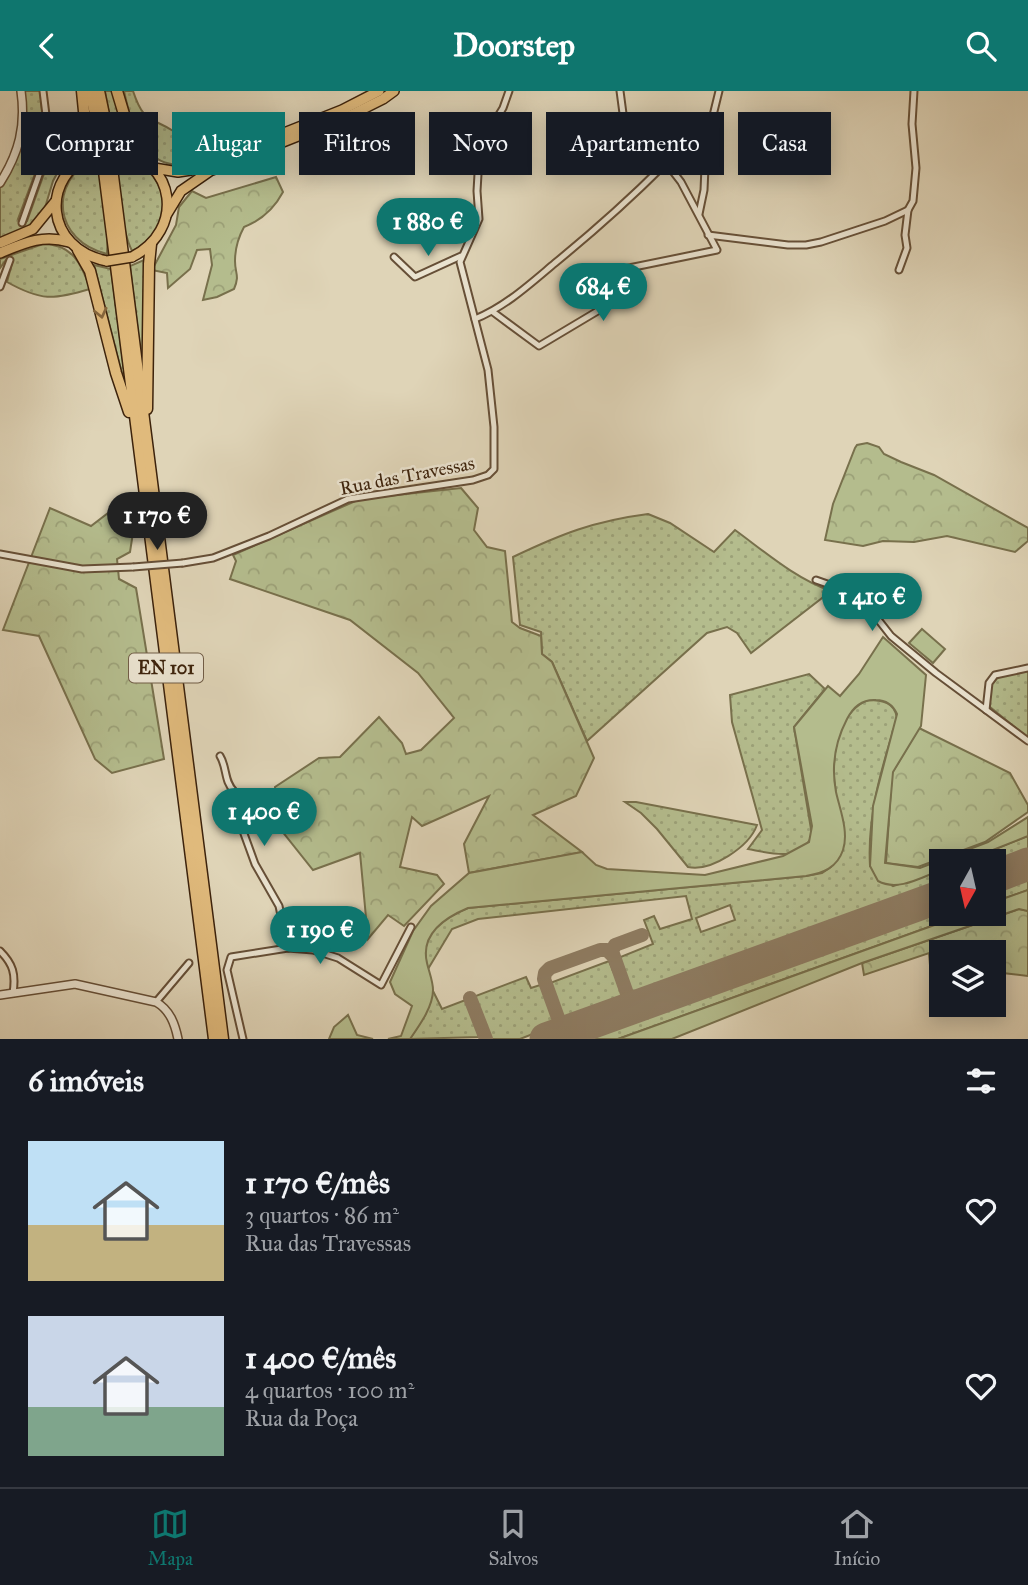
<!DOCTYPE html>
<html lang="pt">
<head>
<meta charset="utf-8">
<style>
	:root { --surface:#171b24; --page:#20242c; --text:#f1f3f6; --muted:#9ea1a6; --line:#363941; --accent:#0f766e }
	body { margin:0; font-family:"IM FELL Great Primer",serif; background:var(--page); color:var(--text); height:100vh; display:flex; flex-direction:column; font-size:26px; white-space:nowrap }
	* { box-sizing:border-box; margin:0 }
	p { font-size:23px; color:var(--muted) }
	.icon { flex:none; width:38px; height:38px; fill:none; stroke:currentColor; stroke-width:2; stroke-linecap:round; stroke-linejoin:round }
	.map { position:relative; height:948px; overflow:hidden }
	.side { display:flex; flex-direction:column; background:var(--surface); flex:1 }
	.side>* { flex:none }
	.hud { position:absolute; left:21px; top:21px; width:987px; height:63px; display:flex; gap:14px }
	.needle { width:46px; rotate:188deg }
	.controls { position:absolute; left:929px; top:758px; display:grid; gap:14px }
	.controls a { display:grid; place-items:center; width:77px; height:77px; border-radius:0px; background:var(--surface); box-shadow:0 4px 18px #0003; font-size:35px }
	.price { position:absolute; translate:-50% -60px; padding:0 16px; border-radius:24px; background:var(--accent); color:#fff; font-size:23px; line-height:46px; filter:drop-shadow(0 2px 4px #0008) }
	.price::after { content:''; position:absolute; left:50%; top:42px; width:21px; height:16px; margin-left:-10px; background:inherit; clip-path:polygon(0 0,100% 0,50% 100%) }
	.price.active { background:#222; color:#fff }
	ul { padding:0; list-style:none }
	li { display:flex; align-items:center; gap:21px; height:175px; padding:0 28px }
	li span { display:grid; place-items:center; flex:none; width:196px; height:140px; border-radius:0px; color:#555 }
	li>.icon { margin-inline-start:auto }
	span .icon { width:84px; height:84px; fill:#fffc; stroke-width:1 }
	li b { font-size:30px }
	h2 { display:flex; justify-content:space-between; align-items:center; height:84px; padding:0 28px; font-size:30px }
	.pill { padding:0 24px; border-radius:0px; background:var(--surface); box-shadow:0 4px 18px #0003; font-size:24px; line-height:63px }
	.pill.active { background:var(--accent); color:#fff }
	header { display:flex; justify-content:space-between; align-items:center; height:91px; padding:0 28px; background:var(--accent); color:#fff; font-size:32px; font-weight:700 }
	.dock { display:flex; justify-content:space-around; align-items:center; height:98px; border-top:2px solid var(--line); background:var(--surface); font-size:19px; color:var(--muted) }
	.dock a { display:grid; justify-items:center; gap:4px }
	.dock .active { color:var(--accent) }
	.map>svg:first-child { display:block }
	.grass { fill:url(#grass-dots); stroke:#78704c; stroke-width:2; fill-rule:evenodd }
	.forest { fill:url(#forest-crowns); stroke:#78704c; stroke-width:2 }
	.pitch { fill:#b4bc8d; stroke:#78704c; stroke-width:2 }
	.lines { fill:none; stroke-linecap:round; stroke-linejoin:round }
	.taxiway { stroke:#8e7c62; stroke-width:14 }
	.runway { stroke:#8e7c62; stroke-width:33 }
	.minor-casing { stroke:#664f37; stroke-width:9 }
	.tertiary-casing { stroke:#664f37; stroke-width:10 }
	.primary-casing { stroke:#3d230c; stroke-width:12 }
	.trunk-casing { stroke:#3d230c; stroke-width:13 }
	.minor { stroke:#eae3d0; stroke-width:5 }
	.tertiary { stroke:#eae3d0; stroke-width:7 }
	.primary { stroke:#e0ba7c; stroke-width:9 }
	.trunk { stroke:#e0ba7c; stroke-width:10 }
	.minor-bridge-casing { stroke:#664f37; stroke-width:9; stroke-linecap:butt }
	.primary-bridge-casing { stroke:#3d230c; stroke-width:12; stroke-linecap:butt }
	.minor-bridge { stroke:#eae3d0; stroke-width:5 }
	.primary-bridge { stroke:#e0ba7c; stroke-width:9 }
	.oneway { stroke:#86673e }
	.labels { text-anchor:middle; stroke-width:5; stroke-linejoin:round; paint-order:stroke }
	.shield { fill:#eae3d0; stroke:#715d47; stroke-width:2 }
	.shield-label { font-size:18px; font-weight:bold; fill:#3d230c }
	.street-label { font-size:19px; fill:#3d230c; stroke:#eae3d0 }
</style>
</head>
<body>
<header><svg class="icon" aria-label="back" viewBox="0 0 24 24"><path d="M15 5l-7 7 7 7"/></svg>Doorstep<svg class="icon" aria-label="search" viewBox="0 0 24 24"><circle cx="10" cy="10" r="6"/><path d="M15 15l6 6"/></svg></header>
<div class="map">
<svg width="1028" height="948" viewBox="0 0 1028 948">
	<defs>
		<pattern id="grass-dots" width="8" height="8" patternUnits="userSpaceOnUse" patternTransform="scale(1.75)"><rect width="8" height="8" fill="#b4bc8d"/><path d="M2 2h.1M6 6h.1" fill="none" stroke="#9ca178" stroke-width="1.8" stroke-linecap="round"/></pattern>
		<pattern id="forest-crowns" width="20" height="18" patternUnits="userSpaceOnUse" patternTransform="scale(1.75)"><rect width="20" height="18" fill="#b4bc8d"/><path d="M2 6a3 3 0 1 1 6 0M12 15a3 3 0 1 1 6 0" fill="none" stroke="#9ca178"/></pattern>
	</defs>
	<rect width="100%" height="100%" fill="#dfd4b7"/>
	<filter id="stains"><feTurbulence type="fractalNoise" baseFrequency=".00286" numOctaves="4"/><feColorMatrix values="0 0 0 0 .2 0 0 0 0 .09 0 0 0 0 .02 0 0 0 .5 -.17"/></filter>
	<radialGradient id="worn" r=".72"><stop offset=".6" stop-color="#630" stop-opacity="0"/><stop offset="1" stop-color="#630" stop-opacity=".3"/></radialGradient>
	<!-- grass -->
	<g class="grass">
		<polygon points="25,0 40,0 45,48 42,64 18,128 19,131 24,132 27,130 50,66 53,33 81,26 80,49 74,63 60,77 53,90 44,120 27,137 0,148 0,95 12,77 25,43"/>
		<polygon points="105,0 113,0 127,51 114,50"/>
		<path d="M124 0H133C144 33 150 25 175 41 184 47 192 55 201 61L197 72C145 84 133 41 124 0Z"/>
		<path d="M118 64C156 70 180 117 150 148 145 153 138 157 132 160 121 137 116 90 118 64Z"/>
		<path d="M95 66C104 93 109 135 107 163 54 150 47 92 95 66Z"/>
		<path d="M43 153C72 153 82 173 90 198 53 209 41 210 7 191L12 172 6 169 0 177V168Z"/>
		<polygon points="144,169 145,299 130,175"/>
		<polygon points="94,174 111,178 127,302"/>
		<path d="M648 423 670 432 714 461 735 439C765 461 796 488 831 500L751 562 737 542 727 536 707 542 587 650 552 571 542 563 541 541 520 534 513 466C561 443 594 430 648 423Z"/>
		<polygon points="1028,579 1028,647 990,616 989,596 998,586"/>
		<path d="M809 583 825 598 794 636 812 744C801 772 770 762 748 758L762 739 732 631 730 604Z"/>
		<path d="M868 609C882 609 895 611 897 627 882 676 867 723 870 775L893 795 941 779V795L636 906 631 903 618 867 653 853 644 829 654 825 660 838 692 828 686 805 478 828 452 838 428 878C418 844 439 829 468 817L806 785 822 782 831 776C833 753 834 729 836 705 836 696 833 688 834 678 834 654 842 619 868 609ZM730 814 735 829 701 841 696 827Z"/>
		<path d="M625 711H636L757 734C749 756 711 781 688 776L657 738 641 722Z"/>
		<polygon points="1028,745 1028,764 994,776 994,770 966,770"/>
		<polygon points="1028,783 1028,799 994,811 994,795"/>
		<polygon points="941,814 942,822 965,823 618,948 571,948"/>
		<polygon points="609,870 624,906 623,911 565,931 550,892"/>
		<polygon points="526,886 531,897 540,894 543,896 556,934 520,948 489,948 473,906"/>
		<polygon points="433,900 442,918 468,908 479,946 410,948 425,924"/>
	</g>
	<!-- forest -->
	<g class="forest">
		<path d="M276 86 283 101C274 118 262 129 244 136 238 147 235 156 235 170 235 183 240 184 234 198L217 206 203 209 212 174 210 158 197 159 190 178 168 197 167 182 152 179 176 134 179 116 192 100 206 107Z"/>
		<polygon points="867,352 879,356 884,363 901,371 934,384 1028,437 1028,450 1015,461 947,445 914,451 883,450 863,455 825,449 833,413 855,357 857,354"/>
		<polygon points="461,397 478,417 474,439 487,456 505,460 512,531 520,537 541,545 542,563 552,571 594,667 576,705 533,724 582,761 469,782 464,753 489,705 422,735 412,726 400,776 437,784 444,793 404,835 388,824 368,848 360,762 313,779 278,735 275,696 319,667 340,666 379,626 402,652 406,663 421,659 454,627 418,582 350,529 230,488 236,470 233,464 360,408"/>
		<polygon points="125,409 134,435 130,461 117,468 119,488 136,497 164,668 112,682 95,668 39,545 3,539 50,417 91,435"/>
		<polygon points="919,637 1010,682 1028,714 1028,721 985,751 918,776 886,772 892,682"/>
		<polygon points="1019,818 1028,820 1028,885 994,881 994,861 942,861 941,875 930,874 929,862 864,884 862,872"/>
	</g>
	<!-- pitch -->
	<g class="pitch">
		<polygon points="922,538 945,558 933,572 909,552"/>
		<path d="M883 546 926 584 921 635 893 681 885 772 920 777 988 751 1028 726V745L965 770H942L941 779C922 786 898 801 878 790L870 775 873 715 897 623C893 614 886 609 876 609 862 608 853 616 847 628 835 651 831 675 836 701 840 719 849 741 843 759 837 777 823 782 806 785L468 817C444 827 420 843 427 872 429 881 433 890 433 899 433 916 419 935 410 948H388L401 945 412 915 395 903 390 891 413 840 431 815 469 782 582 761 596 774 607 778 705 784 783 765 809 751 812 735 794 636 828 595 840 605 859 583Z"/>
		<polygon points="1028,799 1028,820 1019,818 862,872 672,948 618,948 965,823 994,822 994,811"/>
		<polygon points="348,924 357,944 373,948 329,948 334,936"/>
	</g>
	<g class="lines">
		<!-- taxiway -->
		<g class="taxiway">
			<polyline points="470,907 486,948"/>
			<polyline points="639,915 633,914 630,911 612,860 615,854 642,844"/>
			<polyline points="570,939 564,938 561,935 544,888 545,882 550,877 600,859 607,859 612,864"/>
		</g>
		<!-- runway -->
		<g class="runway">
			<polyline points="994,786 1028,773"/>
			<polyline points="546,948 942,805"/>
		</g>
		<defs>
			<g id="minor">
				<polyline points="456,27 497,28"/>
				<polyline points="699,123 704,99 706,53 719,0"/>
				<polyline points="22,132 46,64 49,48 43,0"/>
				<polyline points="708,144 788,154 806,154 821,151 885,130 908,119"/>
				<polyline points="394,166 415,186 461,165"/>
				<polyline points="899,179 907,157 905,144 908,119 913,110 916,77 912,33 914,0"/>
				<polyline points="0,196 10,169"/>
				<polyline points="493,221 539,255 601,218 614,187 624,178 717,159 681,91 671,78 646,58 624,30 620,0"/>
				<path d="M475 228C505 216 530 193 555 172 593 141 629 109 664 74"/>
				<polyline points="0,463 82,478 133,476"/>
				<polyline points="183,472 213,467 269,445 348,408 473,389 488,384 494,378 494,336 488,279 460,171 479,128 477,100 479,66 484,48 503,17 509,0"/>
				<polyline points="816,489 853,502 873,522 891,545 936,582 1028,650"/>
				<polyline points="986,619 989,592 995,584 1028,577"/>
				<path d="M220 665C227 676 224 691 234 700L243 740 255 773 279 815 288 857"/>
				<path d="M0 860C13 873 16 883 13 902"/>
				<polyline points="156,911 189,872"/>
				<polyline points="243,948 227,879 231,866 288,857 313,859 338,867 381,894 411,836"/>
			</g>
			<g id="tertiary">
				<path d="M0 92C19 62 26 35 21 0"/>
				<path d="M0 904 75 893 156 911C170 919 175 933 178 948"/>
			</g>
			<g id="primary">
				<path d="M117 58C177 70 185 139 132 166"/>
				<path d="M95 61C38 86 45 158 107 170"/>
				<polyline points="154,77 178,81 191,79 342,19 379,0"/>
				<polyline points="167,123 181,100 210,80 351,24 383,8 394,0"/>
				<polyline points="0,152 33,138 55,111"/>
				<path d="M0 162C24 152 43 143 69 151"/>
			</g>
			<g id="trunk">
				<polyline points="90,0 99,41 214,948"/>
				<polyline points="99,0 107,38 223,948"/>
				<polyline points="117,0 132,50 146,70"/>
				<polyline points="76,72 86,40 82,0"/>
				<polyline points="78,159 90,180 116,282 129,321"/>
				<polyline points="147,318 149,173 151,153"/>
			</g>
		</defs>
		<!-- minor casing -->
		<use href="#minor" class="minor-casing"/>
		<!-- tertiary casing -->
		<use href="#tertiary" class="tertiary-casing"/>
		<!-- primary casing -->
		<use href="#primary" class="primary-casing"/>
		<!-- trunk casing -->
		<use href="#trunk" class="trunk-casing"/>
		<!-- minor -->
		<use href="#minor" class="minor"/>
		<!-- tertiary -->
		<use href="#tertiary" class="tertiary"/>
		<!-- primary -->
		<use href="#primary" class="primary"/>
		<!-- trunk -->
		<use href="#trunk" class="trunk"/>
		<defs>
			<polyline id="minor-bridge" points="133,476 183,472"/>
			<g id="primary-bridge">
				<polyline points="95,61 117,58"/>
				<polyline points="107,170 132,166"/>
			</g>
		</defs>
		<!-- minor-bridge casing -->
		<use href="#minor-bridge" class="minor-bridge-casing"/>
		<!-- primary-bridge casing -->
		<use href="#primary-bridge" class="primary-bridge-casing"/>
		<!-- minor-bridge -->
		<use href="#minor-bridge" class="minor-bridge"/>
		<!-- primary-bridge -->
		<use href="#primary-bridge" class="primary-bridge"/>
	</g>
	<!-- one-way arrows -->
	<defs><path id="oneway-chevron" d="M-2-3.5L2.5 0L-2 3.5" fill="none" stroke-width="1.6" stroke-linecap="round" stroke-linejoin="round" transform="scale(1.75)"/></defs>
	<use class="oneway" href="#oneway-chevron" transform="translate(101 222) rotate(77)"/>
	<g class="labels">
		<!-- shield labels -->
		<rect class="shield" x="129" y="562.5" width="74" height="29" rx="5"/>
		<g class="shield-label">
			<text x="166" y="583">EN 101</text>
		</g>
		<!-- street labels -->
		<g class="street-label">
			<text transform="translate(407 384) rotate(-11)" y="7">Rua das Travessas</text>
		</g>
	</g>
	<rect width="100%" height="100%" filter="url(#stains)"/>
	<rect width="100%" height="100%" fill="url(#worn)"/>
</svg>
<div class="controls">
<a><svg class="needle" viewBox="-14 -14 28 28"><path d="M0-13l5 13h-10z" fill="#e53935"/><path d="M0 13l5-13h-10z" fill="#9ea1a6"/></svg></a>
<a><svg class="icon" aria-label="layers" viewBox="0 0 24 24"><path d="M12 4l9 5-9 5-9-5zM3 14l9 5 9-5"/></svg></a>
</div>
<b class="price" style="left:428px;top:167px">1 880 €</b>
<b class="price" style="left:603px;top:232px">684 €</b>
<b class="price active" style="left:157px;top:461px">1 170 €</b>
<b class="price" style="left:872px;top:542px">1 410 €</b>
<b class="price" style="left:264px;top:757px">1 400 €</b>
<b class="price" style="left:320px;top:875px">1 190 €</b>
<div class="hud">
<a class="pill">Comprar</a>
<a class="pill active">Alugar</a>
<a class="pill">Filtros</a>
<a class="pill">Novo</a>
<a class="pill">Apartamento</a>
<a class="pill">Casa</a>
</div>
</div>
<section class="side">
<h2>6 imóveis<svg class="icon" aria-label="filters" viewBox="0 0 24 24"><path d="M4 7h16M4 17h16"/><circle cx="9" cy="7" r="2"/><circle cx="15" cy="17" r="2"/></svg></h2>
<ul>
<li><span style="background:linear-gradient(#bfe0f5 60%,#c2b280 0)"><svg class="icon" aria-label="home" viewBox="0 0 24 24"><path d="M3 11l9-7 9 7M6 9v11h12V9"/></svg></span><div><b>1 170 €/mês</b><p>3 quartos · 86 m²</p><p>Rua das Travessas</p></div><svg class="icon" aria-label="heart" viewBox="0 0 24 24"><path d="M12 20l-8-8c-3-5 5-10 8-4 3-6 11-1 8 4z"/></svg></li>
<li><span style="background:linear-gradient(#c9d6e8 65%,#7fa58c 0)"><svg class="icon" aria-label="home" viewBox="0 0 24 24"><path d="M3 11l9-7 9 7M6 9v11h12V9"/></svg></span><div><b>1 400 €/mês</b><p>4 quartos · 100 m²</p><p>Rua da Poça</p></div><svg class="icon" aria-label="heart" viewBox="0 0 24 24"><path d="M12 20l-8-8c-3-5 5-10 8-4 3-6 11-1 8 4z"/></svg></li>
</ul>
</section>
<nav class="dock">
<a class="active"><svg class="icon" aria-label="map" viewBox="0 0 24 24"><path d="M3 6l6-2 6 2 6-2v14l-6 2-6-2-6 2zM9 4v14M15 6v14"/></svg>Mapa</a>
<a><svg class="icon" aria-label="saved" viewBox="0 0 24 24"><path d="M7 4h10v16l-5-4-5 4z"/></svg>Salvos</a>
<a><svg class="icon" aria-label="home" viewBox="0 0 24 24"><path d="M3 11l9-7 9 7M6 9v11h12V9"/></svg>Início</a>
</nav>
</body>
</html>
